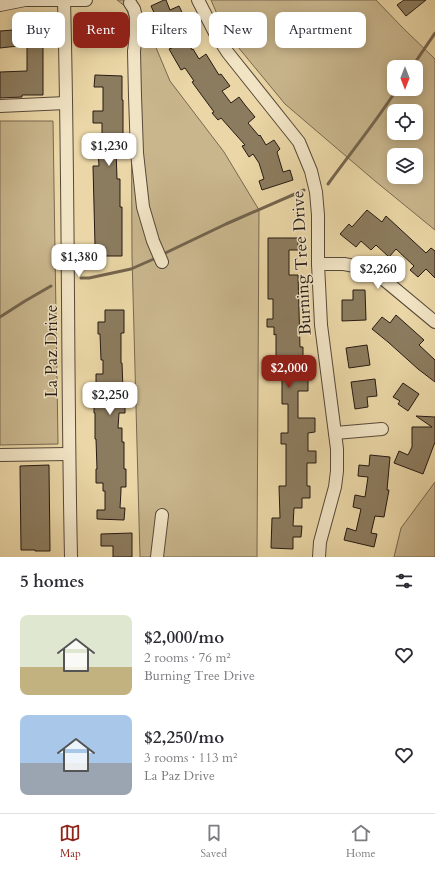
<!DOCTYPE html>
<html lang="en">
<head>
<meta charset="utf-8">
<style>
	:root { --surface:#fff; --page:#f2f2f3; --text:#2b2b33; --muted:#7c7c81; --line:#e1e1e2; --accent:#8f2418 }
	body { margin:0; font-family:Cardo,serif; background:var(--page); color:var(--text); height:100vh; display:flex; flex-direction:column; font-size:15px; white-space:nowrap }
	* { box-sizing:border-box; margin:0 }
	p { font-size:13px; color:var(--muted) }
	.icon { flex:none; width:22px; height:22px; fill:none; stroke:currentColor; stroke-width:2; stroke-linecap:round; stroke-linejoin:round }
	.map { position:relative; height:557px; overflow:hidden }
	.sheet { display:flex; flex-direction:column; background:var(--surface); flex:1 }
	.sheet>* { flex:none }
	.top-card { position:absolute; left:12px; top:12px; width:411px; height:36px; display:flex; gap:8px }
	.needle { width:26px; rotate:180deg }
	.fabs { position:absolute; left:387px; top:60px; display:grid; gap:8px }
	.fabs a { display:grid; place-items:center; width:36px; height:36px; border-radius:8px; background:var(--surface); box-shadow:0 2px 10px #0003; font-size:20px }
	.price { position:absolute; translate:-50% -34px; padding:0 9px; border-radius:8px; background:#fff; color:#222; font-size:13px; line-height:26px; filter:drop-shadow(0 1px 2px #0008) }
	.price::after { content:''; position:absolute; left:50%; top:24px; width:12px; height:9px; margin-left:-6px; background:inherit; clip-path:polygon(0 0,100% 0,50% 100%) }
	.price.active { background:var(--accent); color:#fff }
	ul { padding:0; list-style:none }
	li { display:flex; align-items:center; gap:12px; height:100px; padding:0 20px }
	li span { display:grid; place-items:center; flex:none; width:112px; height:80px; border-radius:8px; color:#555 }
	li>.icon { margin-inline-start:auto }
	span .icon { width:48px; height:48px; fill:#fffc; stroke-width:1 }
	li b { font-size:17px }
	h2 { display:flex; justify-content:space-between; align-items:center; height:48px; padding:0 20px; font-size:17px }
	.pill { padding:0 14px; border-radius:8px; background:var(--surface); box-shadow:0 2px 10px #0003; font-size:14px; line-height:36px }
	.pill.active { background:var(--accent); color:#fff }
	.menu { display:flex; justify-content:space-around; align-items:center; height:56px; border-top:1px solid var(--line); background:var(--surface); font-size:11px; color:var(--muted) }
	.menu a { display:grid; justify-items:center; gap:2px }
	.menu .active { color:var(--accent) }
	.map>svg:first-child { display:block }
	.green { fill:#c9b68d; stroke:#786850; fill-rule:evenodd }
	.lines { fill:none; stroke-linecap:round; stroke-linejoin:round }
	.stream { stroke:#73644d; stroke-width:3 }
	.building { fill:#8c7c5f; stroke:#261a13 }
	.minor-casing { stroke:#574938; stroke-width:14 }
	.minor { stroke:#f1e4c5; stroke-width:12 }
	.labels { text-anchor:middle; stroke-width:3; stroke-linejoin:round; paint-order:stroke }
	.street-label { font-size:17px; fill:#261a13; stroke:#f1e4c5 }
</style>
</head>
<body>
<div class="map">
<svg width="435" height="557" viewBox="0 0 435 557">
	<rect width="100%" height="100%" fill="#ead6a6"/>
	<filter id="stains"><feTurbulence type="fractalNoise" baseFrequency=".005" numOctaves="4"/><feColorMatrix values="0 0 0 0 .2 0 0 0 0 .09 0 0 0 0 .02 0 0 0 .5 -.17"/></filter>
	<radialGradient id="worn" r=".72"><stop offset=".6" stop-color="#630" stop-opacity="0"/><stop offset="1" stop-color="#630" stop-opacity=".3"/></radialGradient>
	<!-- green -->
	<g class="green">
		<polygon points="117,0 136,0 170,81 224,152 259,210 257,557 140,557 132,256 131,22 126,7"/>
		<path d="M211 0H376L402 27 435 59V230L375 181 285 104 224 30ZM394 67H416V89H394ZM394 111H416V133H394ZM394 155H416V177H394Z"/>
		<polygon points="0,121 53,121 58,444 0,445"/>
		<polygon points="435,482 435,557 394,557 401,528"/>
	</g>
	<g class="lines">
		<!-- stream -->
		<g class="stream">
			<polyline points="412,67 435,33"/>
			<path d="M328 184C351 152 376 122 397 89"/>
			<polyline points="161,255 226,224 304,190"/>
			<polyline points="81,278 89,278 131,269 156,258"/>
			<polyline points="0,317 25,301 51,286"/>
		</g>
	</g>
	<!-- building -->
	<g class="building">
		<polygon points="164,0 166,0 170,10 179,6 191,31 184,34 192,50 193,49 199,59 206,54 219,75 221,74 230,86 222,91 231,103 239,97 245,105 255,117 248,123 259,136 260,135 266,145 274,140 280,149 277,152 283,172 290,170 293,180 262,190 259,181 264,179 259,163 253,154 249,157 242,146 245,145 221,118 218,120 212,113 214,112 192,82 194,81 185,68 181,70 169,49 172,48 162,27 161,28 151,6"/>
		<polygon points="404,0 426,0 406,16 397,5"/>
		<polygon points="117,19 120,43 98,45 95,21"/>
		<polygon points="27,27 43,27 43,95 22,95 22,97 0,98 0,72 27,71 27,45 0,48 0,31 27,29"/>
		<polygon points="95,75 122,76 122,100 123,100 123,149 116,149 117,179 120,179 120,207 122,207 122,256 102,256 102,245 95,245 93,166 99,166 98,149 93,150 92,138 102,138 102,123 93,123 93,111 103,111 103,87 94,87"/>
		<polygon points="367,210 382,222 386,216 426,253 431,248 435,251 435,278 426,269 418,277 410,270 414,266 396,249 389,257 376,245 371,250 361,241 356,247 340,234 349,224 352,227"/>
		<polygon points="268,238 298,238 298,250 289,250 289,275 298,275 300,347 303,347 303,357 296,357 296,379 308,379 308,391 298,391 298,418 315,418 315,432 308,433 308,451 316,451 316,463 307,463 307,486 310,486 310,498 302,498 302,508 294,508 293,526 302,526 301,537 293,537 293,549 271,548 272,518 280,518 279,486 286,486 286,444 281,444 281,433 288,433 288,404 282,404 282,371 276,370 276,334 274,335 274,327 267,327 267,319 273,319 273,299 268,299"/>
		<polygon points="353,290 365,290 366,320 342,321 342,300 353,300"/>
		<polygon points="105,310 124,310 124,333 121,333 121,363 122,363 123,389 125,389 125,413 119,413 118,428 122,428 122,442 124,442 124,469 126,469 126,487 121,487 121,491 120,508 125,508 124,520 97,519 97,510 105,510 105,491 103,491 103,483 96,483 96,469 97,469 96,439 95,439 95,413 94,413 94,389 96,389 96,374 103,374 103,360 101,360 100,334 98,334 98,322 105,322"/>
		<polygon points="396,315 424,340 419,345 435,360 435,382 418,369 388,342 372,329 382,317 390,323"/>
		<polygon points="367,345 370,365 349,368 346,348"/>
		<polygon points="375,379 377,396 367,397 368,407 355,409 351,382"/>
		<polygon points="403,383 419,394 408,411 398,404 400,401 393,397"/>
		<polygon points="416,416 435,417 435,442 423,474 394,463 399,451 408,455 412,447 412,427 432,427"/>
		<polygon points="370,455 390,457 387,490 389,490 384,517 375,516 371,533 377,534 374,547 344,540 347,528 356,531 361,509 353,507 355,495 365,497 368,477 358,476 359,465 369,466"/>
		<polygon points="49,465 50,551 35,551 35,550 21,550 20,466"/>
		<polygon points="132,533 132,557 113,557 113,546 101,546 101,534"/>
	</g>
	<g class="lines">
		<defs>
			<g id="minor">
				<path d="M64 0C69 186 67 371 71 557"/>
				<polyline points="198,0 215,33 228,53 299,142 311,171 316,192 318,215 318,264 321,325 337,449 337,471 335,487 320,542 319,557"/>
				<polyline points="130,3 134,9 136,17 136,35 134,51 135,96 137,153 143,207 153,241 162,262"/>
				<polyline points="0,5 25,0 86,0"/>
				<polyline points="0,106 66,103"/>
				<polyline points="318,264 344,264 360,267 376,273 435,322"/>
				<polyline points="335,433 382,429"/>
				<polyline points="0,455 68,454"/>
				<polyline points="157,557 162,515"/>
			</g>
		</defs>
		<!-- minor casing -->
		<use href="#minor" class="minor-casing"/>
		<!-- minor -->
		<use href="#minor" class="minor"/>
	</g>
	<g class="labels">
		<!-- street labels -->
		<g class="street-label">
			<text transform="translate(301 263) rotate(-93)" y="6">Burning Tree Drive</text>
			<text transform="translate(51 351) rotate(-90)" y="6">La Paz Drive</text>
		</g>
	</g>
	<rect width="100%" height="100%" filter="url(#stains)"/>
	<rect width="100%" height="100%" fill="url(#worn)"/>
</svg>
<div class="fabs">
<a><svg class="needle" viewBox="-14 -14 28 28"><path d="M0-13l5 13h-10z" fill="#e53935"/><path d="M0 13l5-13h-10z" fill="#7c7c81"/></svg></a>
<a><svg class="icon" aria-label="locate" viewBox="0 0 24 24"><circle cx="12" cy="12" r="6"/><path d="M12 2v4M12 18v4M2 12h4M18 12h4"/></svg></a>
<a><svg class="icon" aria-label="layers" viewBox="0 0 24 24"><path d="M12 4l9 5-9 5-9-5zM3 14l9 5 9-5"/></svg></a>
</div>
<b class="price" style="left:109px;top:167px">$1,230</b>
<b class="price" style="left:79px;top:278px">$1,380</b>
<b class="price" style="left:378px;top:290px">$2,260</b>
<b class="price active" style="left:289px;top:389px">$2,000</b>
<b class="price" style="left:110px;top:416px">$2,250</b>
<div class="top-card">
<a class="pill">Buy</a>
<a class="pill active">Rent</a>
<a class="pill">Filters</a>
<a class="pill">New</a>
<a class="pill">Apartment</a>
</div>
</div>
<section class="sheet">
<h2>5 homes<svg class="icon" aria-label="filters" viewBox="0 0 24 24"><path d="M4 7h16M4 17h16"/><circle cx="9" cy="7" r="2"/><circle cx="15" cy="17" r="2"/></svg></h2>
<ul>
<li><span style="background:linear-gradient(#dfe7d0 65%,#c2b280 0)"><svg class="icon" aria-label="home" viewBox="0 0 24 24"><path d="M3 11l9-7 9 7M6 9v11h12V9"/></svg></span><div><b>$2,000/mo</b><p>2 rooms · 76 m²</p><p>Burning Tree Drive</p></div><svg class="icon" aria-label="heart" viewBox="0 0 24 24"><path d="M12 20l-8-8c-3-5 5-10 8-4 3-6 11-1 8 4z"/></svg></li>
<li><span style="background:linear-gradient(#a9c7e8 60%,#9aa5b1 0)"><svg class="icon" aria-label="home" viewBox="0 0 24 24"><path d="M3 11l9-7 9 7M6 9v11h12V9"/></svg></span><div><b>$2,250/mo</b><p>3 rooms · 113 m²</p><p>La Paz Drive</p></div><svg class="icon" aria-label="heart" viewBox="0 0 24 24"><path d="M12 20l-8-8c-3-5 5-10 8-4 3-6 11-1 8 4z"/></svg></li>
</ul>
</section>
<nav class="menu">
<a class="active"><svg class="icon" aria-label="map" viewBox="0 0 24 24"><path d="M3 6l6-2 6 2 6-2v14l-6 2-6-2-6 2zM9 4v14M15 6v14"/></svg>Map</a>
<a><svg class="icon" aria-label="saved" viewBox="0 0 24 24"><path d="M7 4h10v16l-5-4-5 4z"/></svg>Saved</a>
<a><svg class="icon" aria-label="home" viewBox="0 0 24 24"><path d="M3 11l9-7 9 7M6 9v11h12V9"/></svg>Home</a>
</nav>
</body>
</html>
